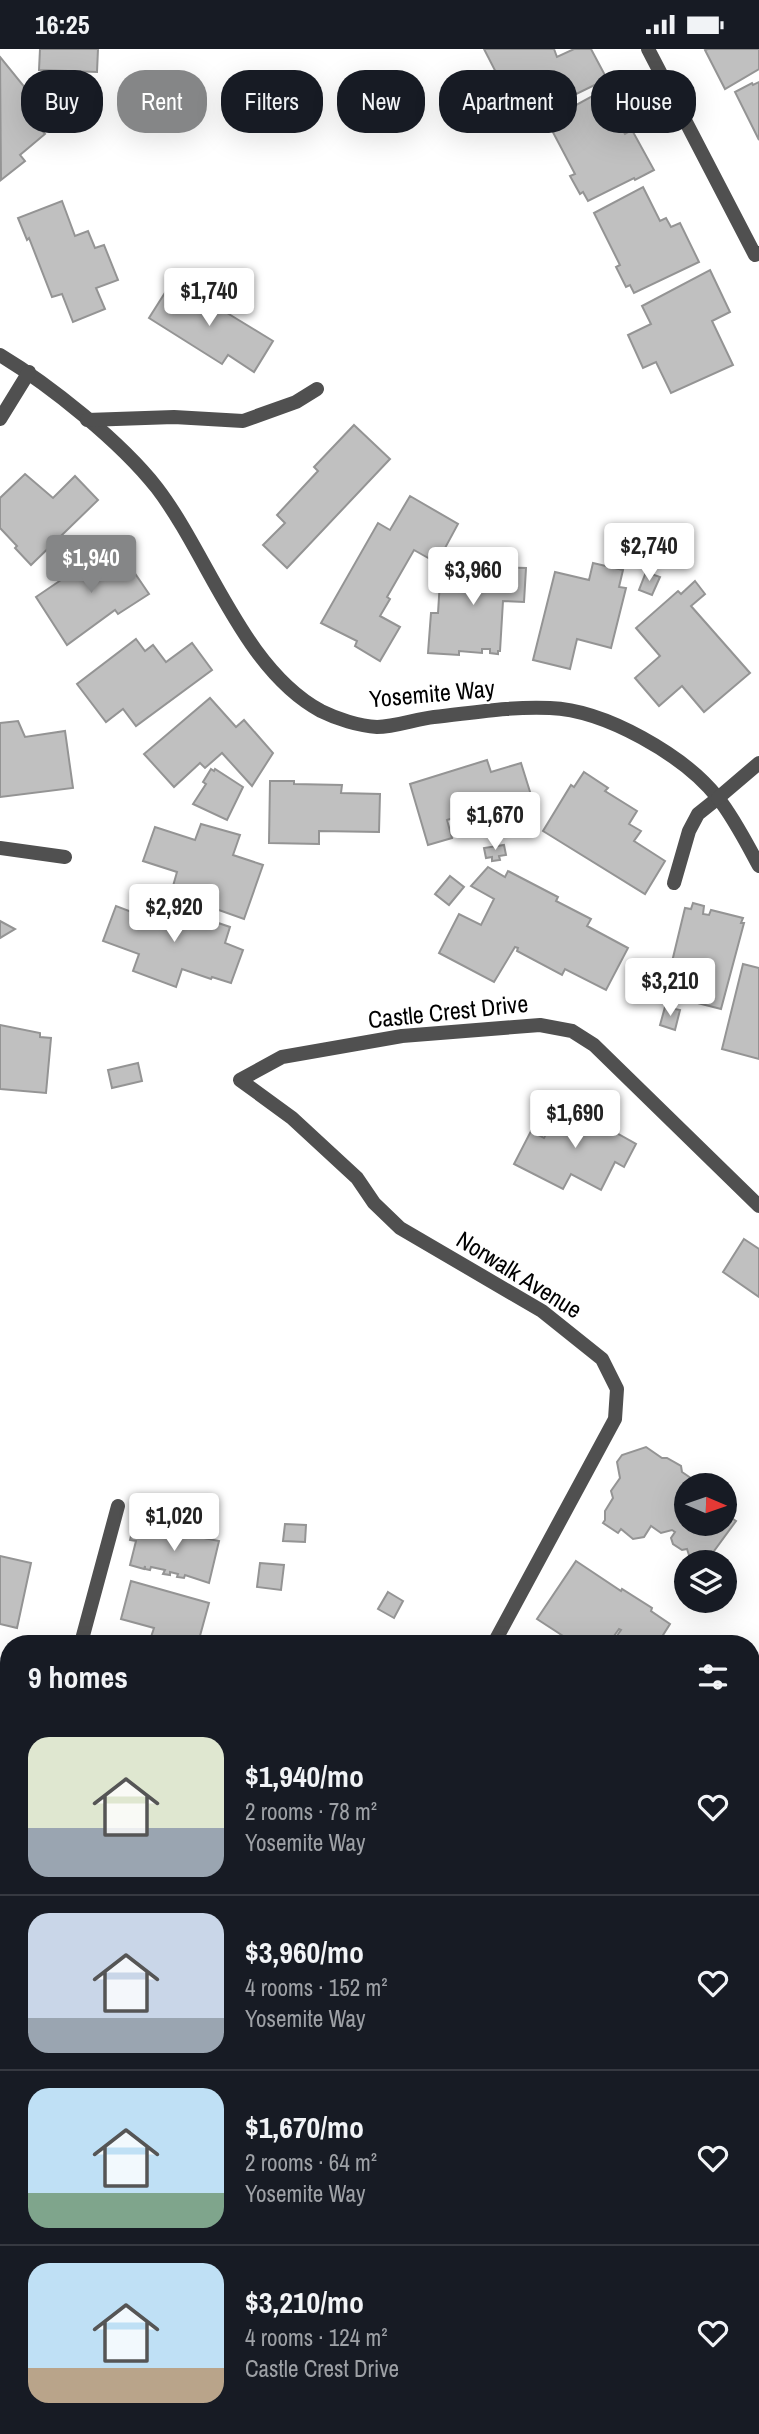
<!DOCTYPE html>
<html lang="en">
<head>
<meta charset="utf-8">
<style>
	:root { --surface:#171b24; --page:#20242c; --text:#f1f3f6; --muted:#9ea1a6; --line:#363941; --accent:#858687 }
	body { margin:0; font-family:"Archivo Narrow",sans-serif; background:var(--page); color:var(--text); height:100vh; display:flex; flex-direction:column; font-size:26px; white-space:nowrap }
	* { box-sizing:border-box; margin:0 }
	p { font-size:23px; color:var(--muted) }
	.icon { flex:none; width:38px; height:38px; fill:none; stroke:currentColor; stroke-width:2; stroke-linecap:round; stroke-linejoin:round }
	.map { position:relative; flex:1; overflow:hidden }
	.panel { position:absolute; left:0px; top:1586px; width:760px; height:800px; display:flex; flex-direction:column; background:var(--surface); border-radius:28px 28px 0 0; box-shadow:0 7px 28px #0002 }
	.panel>* { flex:none }
	.hud { position:absolute; left:21px; top:21px; width:718px; height:63px; display:flex; gap:14px }
	.needle { width:46px; rotate:92deg }
	.buttons { position:absolute; left:674px; top:1424px; display:grid; gap:14px }
	.buttons a { display:grid; place-items:center; width:63px; height:63px; border-radius:50%; background:var(--surface); box-shadow:0 7px 28px #0002; font-size:35px }
	.price { position:absolute; translate:-50% -60px; padding:0 16px; border-radius:7px; background:#fff; color:#222; font-size:23px; line-height:46px; filter:drop-shadow(0 2px 4px #0008) }
	.price::after { content:''; position:absolute; left:50%; top:42px; width:21px; height:16px; margin-left:-10px; background:inherit; clip-path:polygon(0 0,100% 0,50% 100%) }
	.price.on { background:var(--accent); color:#fff }
	ul { padding:0; list-style:none }
	li { display:flex; align-items:center; gap:21px; height:175px; padding:0 28px }
	li+li { border-top:2px solid var(--line) }
	li span { display:grid; place-items:center; flex:none; width:196px; height:140px; border-radius:21px; color:#555 }
	li>.icon { margin-inline-start:auto }
	span .icon { width:84px; height:84px; fill:#fffc; stroke-width:1 }
	li b { font-size:30px }
	h2 { display:flex; justify-content:space-between; align-items:center; height:84px; padding:0 28px; font-size:30px }
	.tag { padding:0 24px; border-radius:28px; background:var(--surface); box-shadow:0 7px 28px #0002; font-size:24px; line-height:63px }
	.tag.on { background:var(--accent); color:#fff }
	.status { display:flex; justify-content:space-between; align-items:center; height:49px; padding:0 35px; background:var(--surface); direction:ltr }
	.status svg { height:19px; fill:currentColor }
	.map>svg:first-child { display:block }
	.building { fill:#c0c0c0; stroke:#949494; stroke-width:2 }
	.lines { fill:none; stroke-linecap:round; stroke-linejoin:round }
	.service { stroke:#505050; stroke-width:14 }
	.minor { stroke:#505050; stroke-width:14 }
	.labels { text-anchor:middle; stroke-width:5; stroke-linejoin:round; paint-order:stroke }
	.street-label { font-size:24px; fill:#000; stroke:#fff }
</style>
</head>
<body>
<div class="status"><b>16:25</b><svg viewBox="0 0 49 12"><path d="M0 12V9h3v3zM5 12V6h3v6zM10 12V3h3v9zM15 12V0h3v12zM26 1h20v11H26zM47 4h2v5h-2z"/></svg></div>
<div class="map">
<svg width="759" height="2385" viewBox="0 0 759 2385">
	<rect width="100%" height="100%" fill="#fff"/>
	<!-- building -->
	<g class="building">
		<polygon points="40,0 98,0 97,23 39,21"/>
		<polygon points="484,0 554,0 557,8 574,0 591,0 607,30 521,72"/>
		<polygon points="708,0 759,0 759,20 725,40 705,1"/>
		<polygon points="0,8 48,67 37,76 45,85 20,106 25,112 1,131"/>
		<polygon points="759,33 759,91 735,43 752,34 753,36"/>
		<polygon points="596,45 614,79 620,76 625,85 632,81 654,121 635,131 634,129 588,152 583,143 580,145 570,127 575,125 547,72"/>
		<polygon points="643,138 660,172 666,169 671,178 680,174 699,213 634,244 630,236 626,238 616,218 620,216 594,164"/>
		<polygon points="62,152 75,187 88,182 95,199 104,196 118,231 96,239 105,260 73,273 62,245 52,248 29,189 27,191 18,169"/>
		<polygon points="710,221 730,263 712,272 733,316 671,344 656,313 643,319 628,286 651,275 642,257"/>
		<polygon points="173,231 273,292 254,323 228,306 222,315 149,269"/>
		<polygon points="354,376 390,410 287,519 263,496 285,474 277,466 318,422 314,418"/>
		<polygon points="25,425 53,449 75,427 98,451 31,516 15,499 17,497 0,479 0,449"/>
		<polygon points="410,447 458,475 437,514 414,501 387,548 390,550 380,567 400,578 380,612 355,597 357,592 321,574 378,474 390,481"/>
		<polygon points="111,498 127,523 132,520 149,545 118,565 115,561 67,596 36,548 61,531 59,527 77,515 79,519 102,501 104,503"/>
		<polygon points="471,511 481,512 480,518 526,519 524,553 503,552 500,602 498,602 498,605 490,604 490,600 482,600 482,604 459,602 459,606 428,604 431,564 438,564 441,516 471,517"/>
		<polygon points="593,514 623,521 619,538 626,539 611,599 577,590 570,620 533,611 555,523 589,531"/>
		<polygon points="646,523 660,528 652,546 639,541"/>
		<polygon points="695,532 705,545 691,557 750,624 704,663 682,637 659,657 635,629 660,607 636,579 678,542 681,545"/>
		<polygon points="136,590 145,602 153,596 166,613 192,594 212,621 136,677 123,660 106,673 77,635"/>
		<polygon points="210,649 236,678 244,671 273,704 252,737 222,704 205,719 200,714 174,738 144,705"/>
		<polygon points="18,672 25,688 65,682 73,739 0,748 0,674"/>
		<polygon points="487,711 491,723 521,714 531,746 447,771 452,789 428,796 410,735"/>
		<polygon points="211,720 214,722 215,720 243,738 227,771 193,755 206,735 203,733"/>
		<polygon points="584,723 608,739 605,742 637,762 629,775 641,782 634,792 665,812 645,845 543,782 571,736 574,738"/>
		<polygon points="270,732 294,732 294,735 342,736 341,744 380,745 379,783 319,782 319,795 269,794"/>
		<polygon points="201,775 240,786 233,806 263,816 244,870 171,844 177,823 143,812 155,778 195,791"/>
		<polygon points="504,796 506,806 499,807 500,811 492,812 492,808 486,809 484,799"/>
		<polygon points="488,818 505,828 508,822 558,848 556,852 591,870 587,877 628,899 606,941 565,920 562,926 517,902 518,899 515,898 494,933 439,904 459,865 481,876 494,850 471,837"/>
		<polygon points="450,827 464,838 449,856 435,845"/>
		<polygon points="156,853 230,878 225,894 243,901 231,934 212,928 211,930 182,920 176,938 133,922 139,905 103,892 116,857 150,870"/>
		<polygon points="693,854 704,857 703,865 709,866 711,861 743,869 741,874 744,874 721,960 682,950 690,920 671,917 685,859 691,860"/>
		<polygon points="0,872 15,880 0,889"/>
		<polygon points="743,915 759,919 759,1010 722,1000"/>
		<polygon points="665,958 680,961 675,981 660,976"/>
		<polygon points="0,976 40,984 40,988 51,989 46,1044 0,1040"/>
		<polygon points="138,1014 142,1032 112,1039 108,1021"/>
		<polygon points="563,1054 636,1095 624,1118 615,1113 601,1141 571,1125 563,1140 514,1115 531,1082 544,1089"/>
		<polygon points="744,1190 759,1200 759,1248 723,1223"/>
		<polygon points="646,1398 662,1409 667,1409 681,1417 682,1423 701,1436 686,1437 686,1475 724,1475 724,1464 736,1472 706,1513 703,1510 698,1512 689,1506 687,1500 682,1501 673,1495 671,1489 675,1483 672,1481 661,1484 651,1477 644,1488 633,1490 621,1480 618,1484 603,1474 605,1471 605,1462 613,1449 611,1442 620,1429 617,1413 622,1406"/>
		<polygon points="134,1475 219,1492 209,1534 185,1526 184,1529 177,1528 178,1525 170,1523 170,1526 163,1525 165,1521 151,1518 150,1521 145,1520 145,1517 144,1520 130,1516 136,1492 130,1491"/>
		<polygon points="285,1475 306,1476 305,1493 283,1492"/>
		<polygon points="0,1507 31,1514 17,1579 0,1575"/>
		<polygon points="576,1512 621,1542 622,1540 652,1559 651,1562 670,1575 658,1594 612,1594 621,1581 619,1580 609,1594 574,1594 537,1570"/>
		<polygon points="260,1514 284,1516 281,1541 257,1538"/>
		<polygon points="131,1532 209,1554 198,1594 149,1594 154,1579 121,1570"/>
		<polygon points="388,1543 403,1552 394,1569 378,1560"/>
		<polygon points="751,1917 759,1918 759,1959 751,1957"/>
		<polygon points="759,2046 759,2089 755,2078 751,2079 751,2049"/>
		<polygon points="0,2084 9,2086 9,2150 0,2148"/>
		<polygon points="759,2159 759,2212 751,2218 751,2163"/>
		<polygon points="43,2376 119,2376 116,2385 107,2383 107,2385 61,2385 42,2380"/>
		<polygon points="352,2376 430,2376 428,2385 383,2385"/>
		<polygon points="576,2376 667,2376 665,2385 575,2385"/>
	</g>
	<g class="lines">
		<!-- service -->
		<g class="service">
			<polyline points="674,834 689,782 698,765 718,749"/>
			<polyline points="81,1594 118,1457"/>
			<polyline points="0,1893 9,1861"/>
		</g>
		<!-- minor -->
		<g class="minor">
			<polyline points="648,0 755,206 759,204"/>
			<path d="M0 306C50 336 121 393 157 439 209 507 243 620 321 662 337 670 359 677 377 678 395 678 416 670 434 668 472 664 512 657 550 659 605 661 684 706 718 749 734 769 747 795 759 817"/>
			<polyline points="0,370 29,323"/>
			<polyline points="87,371 174,368 243,372 296,353 317,340"/>
			<polyline points="718,749 759,714"/>
			<polyline points="0,799 65,808"/>
			<polyline points="494,1594 615,1370 617,1340 602,1310 542,1262 400,1179 374,1154 357,1129 292,1069 240,1031 282,1008 402,987 540,976 572,982 594,996 759,1157"/>
			<polyline points="0,2014 9,2016"/>
			<polyline points="751,2301 759,2299"/>
			<polyline points="211,2385 214,2376"/>
		</g>
	</g>
	<g class="labels">
		<!-- street labels -->
		<g class="street-label">
			<text transform="translate(432 645) rotate(-5)" y="8">Yosemite Way</text>
			<text transform="translate(448 963) rotate(-6)" y="8">Castle Crest Drive</text>
			<text transform="translate(519 1226) rotate(32)" y="8">Norwalk Avenue</text>
		</g>
	</g>
</svg>
<div class="buttons">
<a><svg class="needle" viewBox="-14 -14 28 28"><path d="M0-13l5 13h-10z" fill="#e53935"/><path d="M0 13l5-13h-10z" fill="#9ea1a6"/></svg></a>
<a><svg class="icon" aria-label="layers" viewBox="0 0 24 24"><path d="M12 4l9 5-9 5-9-5zM3 14l9 5 9-5"/></svg></a>
</div>
<b class="price" style="left:209px;top:279px">$1,740</b>
<b class="price" style="left:649px;top:534px">$2,740</b>
<b class="price on" style="left:91px;top:546px">$1,940</b>
<b class="price" style="left:473px;top:558px">$3,960</b>
<b class="price" style="left:495px;top:803px">$1,670</b>
<b class="price" style="left:174px;top:895px">$2,920</b>
<b class="price" style="left:670px;top:969px">$3,210</b>
<b class="price" style="left:575px;top:1101px">$1,690</b>
<b class="price" style="left:174px;top:1504px">$1,020</b>
<div class="hud">
<a class="tag">Buy</a>
<a class="tag on">Rent</a>
<a class="tag">Filters</a>
<a class="tag">New</a>
<a class="tag">Apartment</a>
<a class="tag">House</a>
</div>
<section class="panel">
<h2>9 homes<svg class="icon" aria-label="filters" viewBox="0 0 24 24"><path d="M4 7h16M4 17h16"/><circle cx="9" cy="7" r="2"/><circle cx="15" cy="17" r="2"/></svg></h2>
<ul>
<li><span style="background:linear-gradient(#dfe7d0 65%,#9aa5b1 0)"><svg class="icon" aria-label="home" viewBox="0 0 24 24"><path d="M3 11l9-7 9 7M6 9v11h12V9"/></svg></span><div><b>$1,940/mo</b><p>2 rooms · 78 m²</p><p>Yosemite Way</p></div><svg class="icon" aria-label="heart" viewBox="0 0 24 24"><path d="M12 20l-8-8c-3-5 5-10 8-4 3-6 11-1 8 4z"/></svg></li>
<li><span style="background:linear-gradient(#c9d6e8 75%,#9aa5b1 0)"><svg class="icon" aria-label="home" viewBox="0 0 24 24"><path d="M3 11l9-7 9 7M6 9v11h12V9"/></svg></span><div><b>$3,960/mo</b><p>4 rooms · 152 m²</p><p>Yosemite Way</p></div><svg class="icon" aria-label="heart" viewBox="0 0 24 24"><path d="M12 20l-8-8c-3-5 5-10 8-4 3-6 11-1 8 4z"/></svg></li>
<li><span style="background:linear-gradient(#bfe0f5 75%,#7fa58c 0)"><svg class="icon" aria-label="home" viewBox="0 0 24 24"><path d="M3 11l9-7 9 7M6 9v11h12V9"/></svg></span><div><b>$1,670/mo</b><p>2 rooms · 64 m²</p><p>Yosemite Way</p></div><svg class="icon" aria-label="heart" viewBox="0 0 24 24"><path d="M12 20l-8-8c-3-5 5-10 8-4 3-6 11-1 8 4z"/></svg></li>
<li><span style="background:linear-gradient(#bfe0f5 75%,#b9a48a 0)"><svg class="icon" aria-label="home" viewBox="0 0 24 24"><path d="M3 11l9-7 9 7M6 9v11h12V9"/></svg></span><div><b>$3,210/mo</b><p>4 rooms · 124 m²</p><p>Castle Crest Drive</p></div><svg class="icon" aria-label="heart" viewBox="0 0 24 24"><path d="M12 20l-8-8c-3-5 5-10 8-4 3-6 11-1 8 4z"/></svg></li>
</ul>
</section>
</div>
</body>
</html>
